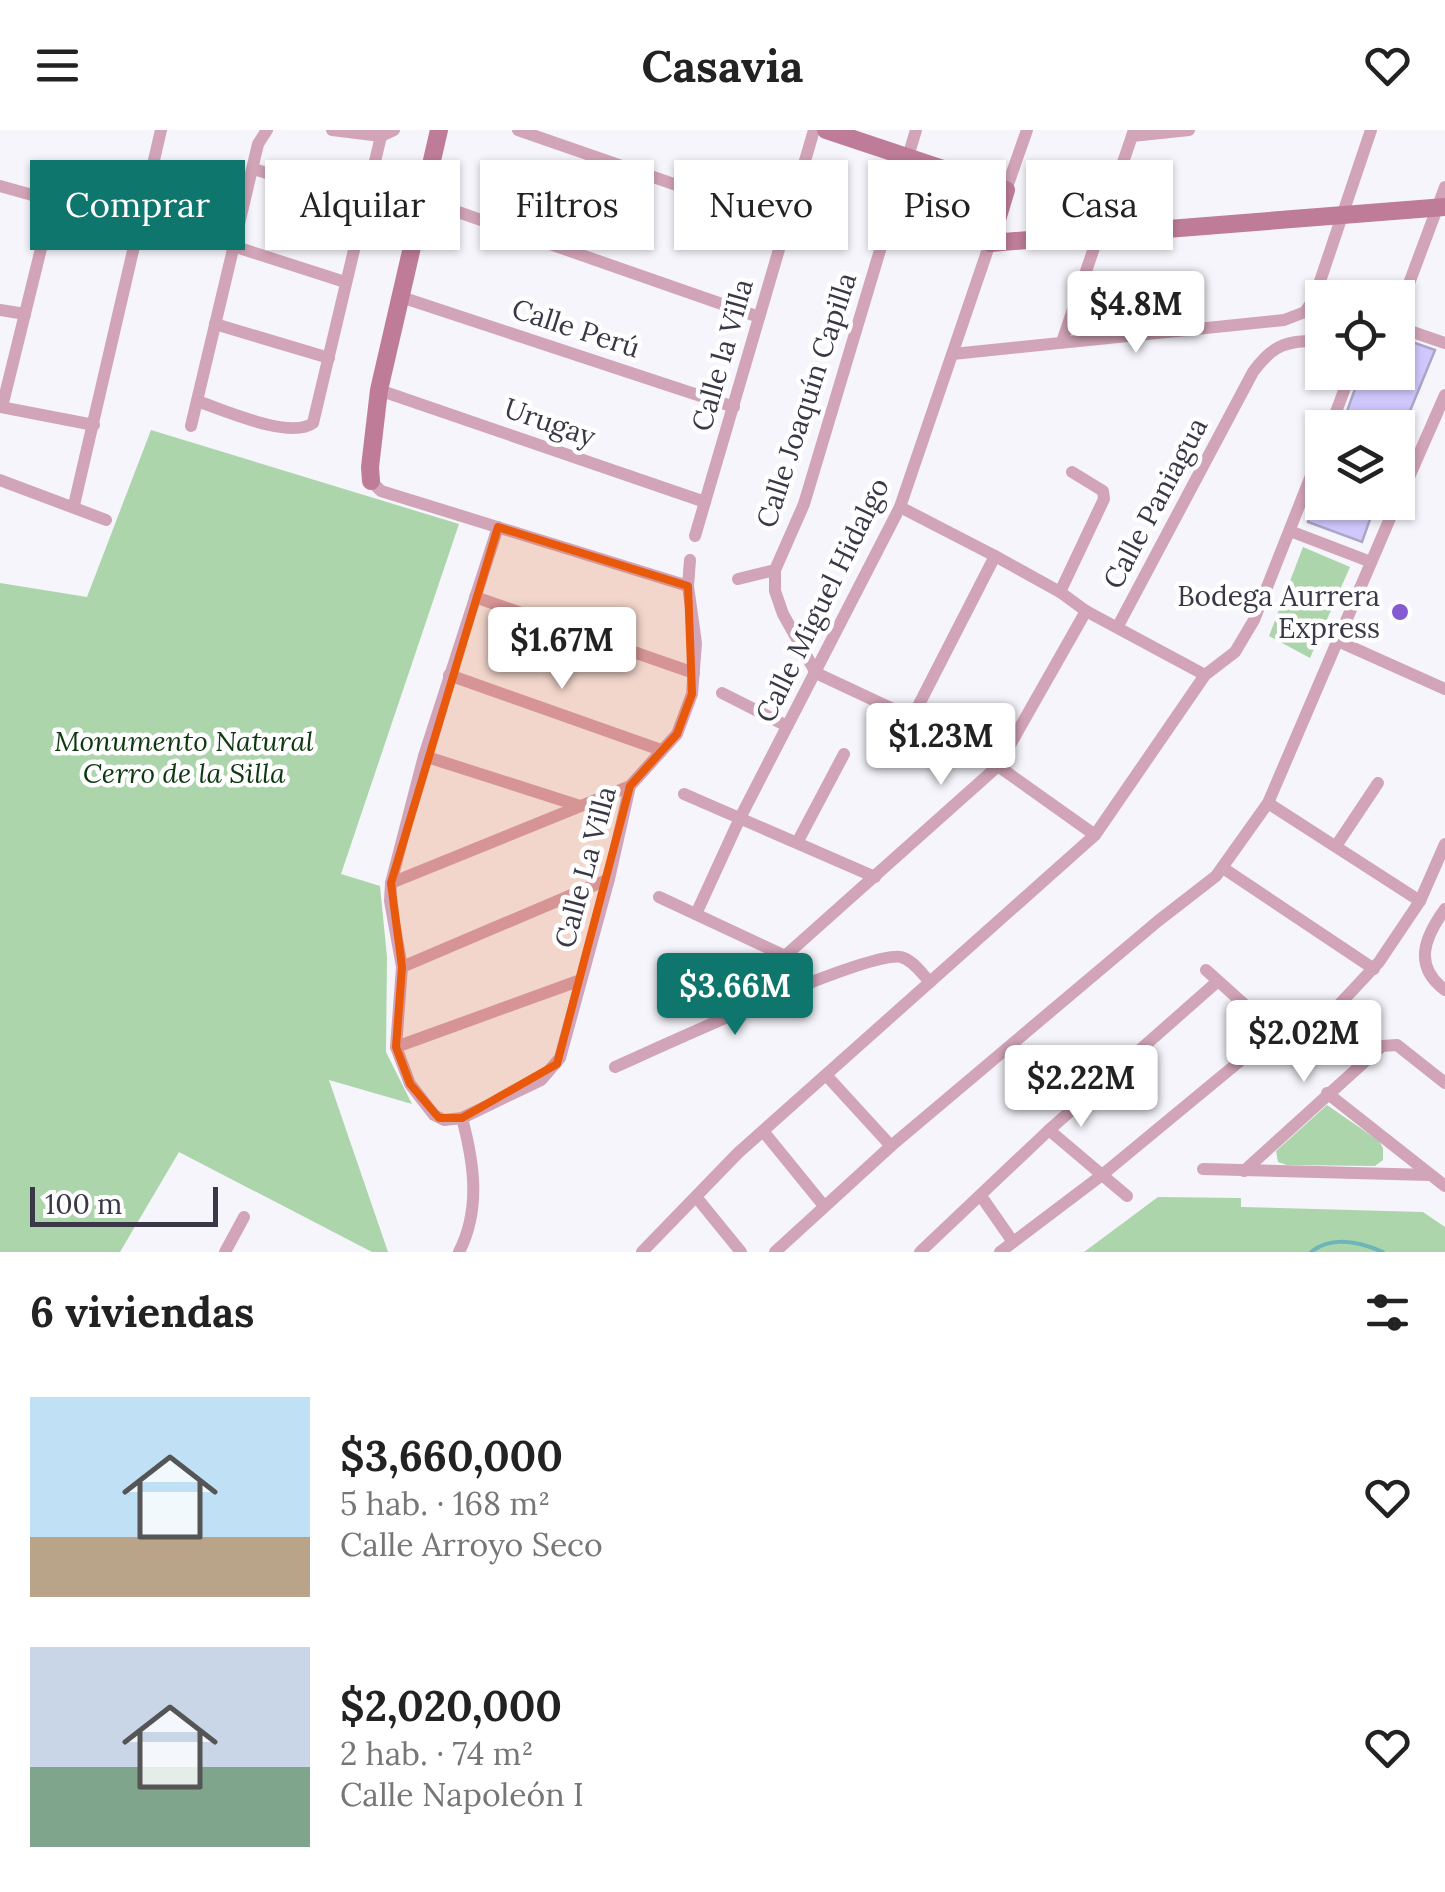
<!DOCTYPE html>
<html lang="es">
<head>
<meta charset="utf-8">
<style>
	:root { --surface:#fff; --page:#f6f6f6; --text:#222; --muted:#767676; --accent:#0f766e }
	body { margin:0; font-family:Lora,serif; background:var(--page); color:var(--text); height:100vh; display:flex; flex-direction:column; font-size:38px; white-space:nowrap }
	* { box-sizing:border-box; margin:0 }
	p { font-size:32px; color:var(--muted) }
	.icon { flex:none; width:55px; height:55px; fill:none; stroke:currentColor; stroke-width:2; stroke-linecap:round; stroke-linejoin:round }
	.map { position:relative; height:1122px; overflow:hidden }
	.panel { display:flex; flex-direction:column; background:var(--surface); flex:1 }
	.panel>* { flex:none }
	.guide { position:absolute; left:30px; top:30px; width:1385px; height:90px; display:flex; gap:20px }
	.buttons { position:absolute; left:1305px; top:150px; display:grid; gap:20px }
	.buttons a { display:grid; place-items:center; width:110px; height:110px; border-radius:0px; background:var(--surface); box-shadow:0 2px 8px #0004; font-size:50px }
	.scale { position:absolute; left:30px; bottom:25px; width:188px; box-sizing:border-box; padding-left:10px; border:5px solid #3a3846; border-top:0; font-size:28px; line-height:35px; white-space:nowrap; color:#3a3846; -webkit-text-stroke:8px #fff; paint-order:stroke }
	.price { position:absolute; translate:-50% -85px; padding:0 22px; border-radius:10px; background:#fff; color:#222; font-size:32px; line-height:65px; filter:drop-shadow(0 2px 5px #0008) }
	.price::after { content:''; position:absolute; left:50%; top:60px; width:30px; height:22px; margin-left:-15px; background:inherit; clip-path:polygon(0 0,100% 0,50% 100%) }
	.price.on { background:var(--accent); color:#fff }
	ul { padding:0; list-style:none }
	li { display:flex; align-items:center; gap:30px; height:250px; padding:0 30px }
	li span { display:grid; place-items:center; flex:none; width:280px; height:200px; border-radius:0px; color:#555 }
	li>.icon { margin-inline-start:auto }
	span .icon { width:120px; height:120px; fill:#fffc; stroke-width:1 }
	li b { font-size:42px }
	h2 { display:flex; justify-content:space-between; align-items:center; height:120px; padding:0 30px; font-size:42px }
	.pill { padding:0 35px; border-radius:0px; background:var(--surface); box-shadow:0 2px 8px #0004; font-size:35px; line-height:90px }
	.pill.on { background:var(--accent); color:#fff }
	header { display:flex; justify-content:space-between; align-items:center; height:130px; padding:0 30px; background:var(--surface); font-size:45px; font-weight:700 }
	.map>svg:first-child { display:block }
	.green { fill:#add5ac }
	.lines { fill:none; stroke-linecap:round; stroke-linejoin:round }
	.stream { stroke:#6eb5ba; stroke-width:4 }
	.building { fill:#d0c8fc; stroke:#aba6c8; stroke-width:2.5 }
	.street { stroke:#d2a4b7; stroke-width:12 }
	.secondary { stroke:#be7c98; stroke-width:18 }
	.marked { fill:#e8590c; fill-opacity:0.2; stroke:#e8590c; stroke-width:8; stroke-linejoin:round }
	.poi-dot { fill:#855bd4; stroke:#fff; stroke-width:4 }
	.labels { text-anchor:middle; stroke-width:9; stroke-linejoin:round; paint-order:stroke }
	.street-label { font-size:28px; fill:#3a3846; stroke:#fff }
	.poi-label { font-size:28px; fill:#3a3846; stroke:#fff; text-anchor:end }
	.park-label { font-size:28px; font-style:italic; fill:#0d3810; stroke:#fff }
</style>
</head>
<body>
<header><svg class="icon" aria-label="menu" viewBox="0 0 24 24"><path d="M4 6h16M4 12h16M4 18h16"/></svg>Casavia<svg class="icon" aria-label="heart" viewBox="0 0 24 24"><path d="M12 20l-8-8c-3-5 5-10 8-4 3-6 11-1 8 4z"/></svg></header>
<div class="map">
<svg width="1445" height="1122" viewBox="0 0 1445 1122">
	<rect width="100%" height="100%" fill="#f6f5fc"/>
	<!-- green -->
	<g class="green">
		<polygon points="151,300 459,394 341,744 380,756 387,827 386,922 412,974 329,950 388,1122 372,1122 179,1022 120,1122 0,1122 0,453 87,467"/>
		<polygon points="1303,417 1350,437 1310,528 1269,506"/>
		<polygon points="1327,975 1379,1011 1383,1018 1383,1030 1375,1036 1287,1035 1278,1032 1276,1021"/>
		<polygon points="1158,1067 1241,1068 1241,1077 1423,1082 1445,1097 1445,1122 1084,1122"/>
	</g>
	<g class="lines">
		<!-- stream -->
		<path class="stream" d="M1311 1122C1332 1105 1360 1112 1383 1122"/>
	</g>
	<!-- building -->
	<g class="building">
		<polygon points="1398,207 1435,220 1403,298 1341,298 1361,242 1398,242"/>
		<polygon points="1315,372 1376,372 1362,412 1308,392"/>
	</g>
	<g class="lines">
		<!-- street -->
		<g class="street">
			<polyline points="332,0 381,6 394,0"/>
			<polyline points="518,0 786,93"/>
			<polyline points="1132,6 1189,0"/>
			<polyline points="254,39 364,75"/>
			<polyline points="0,56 140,95"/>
			<polyline points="1006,60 1027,0"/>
			<polyline points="421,69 759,187"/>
			<polyline points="233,116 345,152"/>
			<polyline points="401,167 734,277"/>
			<polyline points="0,180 25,184"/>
			<polyline points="1398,183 1445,57"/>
			<polyline points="215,194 329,228"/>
			<polyline points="1398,197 1445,213"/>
			<polyline points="1062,212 1134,0"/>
			<polyline points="953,224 1284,190 1305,182 1314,169 1371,0"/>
			<polyline points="379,260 705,372"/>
			<path d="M197 271C224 280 290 310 313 293L381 6"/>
			<polyline points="0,277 94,295"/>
			<polyline points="2,277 53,70"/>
			<polyline points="191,296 258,14 267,0"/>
			<polyline points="1330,298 1351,242"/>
			<polyline points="0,350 106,390"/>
			<polyline points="371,351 381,361 688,456"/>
			<polyline points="1398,372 1445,265"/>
			<polyline points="74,375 161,0"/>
			<polyline points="900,377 995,426 1060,462 1086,481 1205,545"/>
			<polyline points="498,397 424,626 391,753 390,771 402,837 396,917 410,954 434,985 444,990 462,988 541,950 560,928 609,749 630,656 677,604 692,564 696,513 688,456 690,430"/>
			<polyline points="1290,401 1371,432"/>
			<polyline points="695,406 814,0"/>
			<polyline points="775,440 804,374 916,0"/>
			<polyline points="738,449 775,440 775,461 783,484 816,543 912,588 998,636 1095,705"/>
			<polyline points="1060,462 1104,369 1103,361 1072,342"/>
			<polyline points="475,467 694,543"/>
			<path d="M1118 496 1253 242C1275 212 1287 212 1322 210"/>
			<polyline points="1340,512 1445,559"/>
			<polyline points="449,545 661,620"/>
			<polyline points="722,563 787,596"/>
			<polyline points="912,588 995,426"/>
			<polyline points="424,626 580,676"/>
			<polyline points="684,664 875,747"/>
			<polyline points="1268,673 1420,771"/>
			<polyline points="798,711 844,624"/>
			<polyline points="1336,716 1378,653"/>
			<polyline points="1223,738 1374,839"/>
			<polyline points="391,753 630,656"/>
			<polyline points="659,767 785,826 800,857"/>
			<path d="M1445 779C1424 808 1413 836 1445 860"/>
			<polyline points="696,784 740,688 900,377 990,113"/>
			<polyline points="785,826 998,636 1086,481"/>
			<polyline points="402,837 609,749"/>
			<polyline points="1206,840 1275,902 1287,909 1307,909 1379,832 1420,771 1445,714"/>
			<polyline points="396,917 578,851"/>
			<path d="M615 937C658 918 868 820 901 827 913 830 922 844 930 852"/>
			<polyline points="826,945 891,1016"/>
			<polyline points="1327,963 1445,1056"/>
			<polyline points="1049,1000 1127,1066"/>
			<polyline points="763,1001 824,1076"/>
			<polyline points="1203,1039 1430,1045"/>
			<polyline points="1244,1041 1382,916 1397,915 1445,953"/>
			<polyline points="981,1066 1013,1112"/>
			<polyline points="697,1068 741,1122"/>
			<polyline points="225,1122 244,1087"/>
			<path d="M459 1122C481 1079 474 1033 462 988"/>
			<polyline points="642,1122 738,1023 1095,705 1205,545 1235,522 1254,490 1322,318"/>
			<polyline points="775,1122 891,1016 1158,791 1216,746 1268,673 1397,372"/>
			<polyline points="920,1122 1049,1000 1218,851"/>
			<polyline points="1000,1122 1102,1045 1275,902"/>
		</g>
		<!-- secondary -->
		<g class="secondary">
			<polyline points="826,0 1006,60 990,113 1445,77"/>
			<polyline points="371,351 370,337 379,260 439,0"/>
		</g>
	</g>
	<!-- marked area -->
	<path class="marked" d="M498 397 688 456 692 564 677 604 630 656 557 934 462 988H439L410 954 396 917 402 837 391 753Z"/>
	<!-- markers -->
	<circle class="poi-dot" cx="1400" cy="482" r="10"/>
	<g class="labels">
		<!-- street labels -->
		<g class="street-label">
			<text transform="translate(576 198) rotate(18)" y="10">Calle Perú</text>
			<text transform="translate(722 225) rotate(-74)" y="10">Calle la Villa</text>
			<text transform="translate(806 270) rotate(-72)" y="10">Calle Joaquín Capilla</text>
			<text transform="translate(550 292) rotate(19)" y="10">Urugay</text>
			<text transform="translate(1155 373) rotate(-62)" y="10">Calle Paniagua</text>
			<text transform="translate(822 470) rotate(-64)" y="10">Calle Miguel Hidalgo</text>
			<text transform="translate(585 737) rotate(-75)" y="10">Calle La Villa</text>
		</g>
		<!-- poi labels -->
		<g class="poi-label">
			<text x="1380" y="476">Bodega Aurrera<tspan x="1380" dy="32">Express</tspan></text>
		</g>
		<!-- park labels -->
		<g class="park-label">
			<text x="184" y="621">Monumento Natural<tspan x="184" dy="32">Cerro de la Silla</tspan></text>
		</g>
	</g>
</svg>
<div class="buttons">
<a><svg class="icon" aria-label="locate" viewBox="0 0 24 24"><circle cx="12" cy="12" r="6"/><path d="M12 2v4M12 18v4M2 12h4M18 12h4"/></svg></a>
<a><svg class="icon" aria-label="layers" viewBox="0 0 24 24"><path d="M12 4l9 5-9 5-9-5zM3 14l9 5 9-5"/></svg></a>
</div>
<div class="scale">100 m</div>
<b class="price" style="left:1136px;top:226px">$4.8M</b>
<b class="price" style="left:562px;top:562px">$1.67M</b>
<b class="price" style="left:941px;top:658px">$1.23M</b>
<b class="price on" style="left:735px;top:908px">$3.66M</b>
<b class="price" style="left:1304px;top:955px">$2.02M</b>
<b class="price" style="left:1081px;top:1000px">$2.22M</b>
<div class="guide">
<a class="pill on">Comprar</a>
<a class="pill">Alquilar</a>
<a class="pill">Filtros</a>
<a class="pill">Nuevo</a>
<a class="pill">Piso</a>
<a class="pill">Casa</a>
</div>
</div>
<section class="panel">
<h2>6 viviendas<svg class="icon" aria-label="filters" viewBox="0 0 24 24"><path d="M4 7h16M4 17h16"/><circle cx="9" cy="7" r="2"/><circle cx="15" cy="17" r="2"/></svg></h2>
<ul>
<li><span style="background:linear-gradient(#bfe0f5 70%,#b9a48a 0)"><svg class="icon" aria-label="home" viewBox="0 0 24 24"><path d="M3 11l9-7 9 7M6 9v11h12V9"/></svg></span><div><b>$3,660,000</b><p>5 hab. · 168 m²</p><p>Calle Arroyo Seco</p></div><svg class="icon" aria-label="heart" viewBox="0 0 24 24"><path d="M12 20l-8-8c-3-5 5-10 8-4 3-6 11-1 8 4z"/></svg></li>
<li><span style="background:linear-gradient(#c9d6e8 60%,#7fa58c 0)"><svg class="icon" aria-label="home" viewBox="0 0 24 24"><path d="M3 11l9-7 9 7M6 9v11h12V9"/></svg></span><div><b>$2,020,000</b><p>2 hab. · 74 m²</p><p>Calle Napoleón I</p></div><svg class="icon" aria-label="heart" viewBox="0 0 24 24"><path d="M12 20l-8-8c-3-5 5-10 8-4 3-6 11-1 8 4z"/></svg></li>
</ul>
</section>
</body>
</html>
